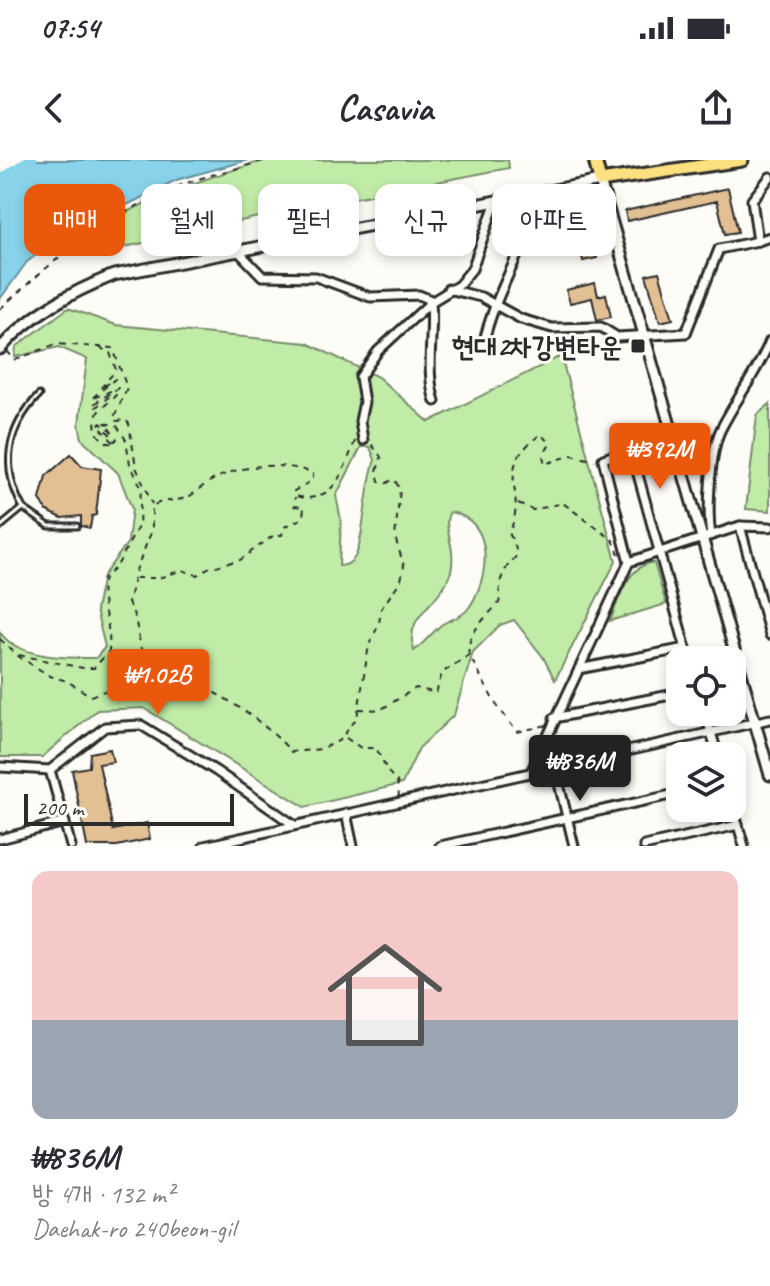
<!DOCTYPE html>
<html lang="ko">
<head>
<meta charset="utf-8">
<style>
	:root { --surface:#fff; --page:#f7f7f7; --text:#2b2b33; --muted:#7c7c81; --accent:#ea580c }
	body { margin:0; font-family:Caveat,"Poor Story",sans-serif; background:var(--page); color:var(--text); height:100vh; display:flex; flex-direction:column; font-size:30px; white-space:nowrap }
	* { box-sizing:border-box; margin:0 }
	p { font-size:26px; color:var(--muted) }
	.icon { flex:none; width:44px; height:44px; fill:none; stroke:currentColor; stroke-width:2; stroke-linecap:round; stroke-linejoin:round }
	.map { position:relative; height:686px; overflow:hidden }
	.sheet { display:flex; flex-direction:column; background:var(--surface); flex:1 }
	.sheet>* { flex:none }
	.guide { position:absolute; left:24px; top:24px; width:722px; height:72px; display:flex; gap:16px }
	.tools { position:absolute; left:666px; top:486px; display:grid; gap:16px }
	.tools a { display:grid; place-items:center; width:80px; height:80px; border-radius:16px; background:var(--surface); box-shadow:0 4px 12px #0003; font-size:40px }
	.scale { position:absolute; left:24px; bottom:20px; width:210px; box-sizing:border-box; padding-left:8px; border:4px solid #2b2b2b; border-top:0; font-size:22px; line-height:28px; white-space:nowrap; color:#2b2b2b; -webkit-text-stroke:6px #fdfcf7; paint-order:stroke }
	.price { position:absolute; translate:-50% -68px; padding:0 18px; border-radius:8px; background:var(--accent); color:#fff; font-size:26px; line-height:52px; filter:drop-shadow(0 2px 4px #0008) }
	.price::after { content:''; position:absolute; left:50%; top:48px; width:24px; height:18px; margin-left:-12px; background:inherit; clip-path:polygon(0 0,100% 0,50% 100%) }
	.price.on { background:#222; color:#fff }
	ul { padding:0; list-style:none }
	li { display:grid; align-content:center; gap:16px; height:424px; padding:0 32px }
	li span { display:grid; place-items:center; height:248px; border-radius:16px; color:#555 }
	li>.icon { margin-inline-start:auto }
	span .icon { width:144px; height:144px; fill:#fffc; stroke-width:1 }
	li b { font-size:34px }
	.chip { padding:0 28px; border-radius:16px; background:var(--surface); box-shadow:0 4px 12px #0003; font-size:28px; line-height:72px }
	.chip.on { background:var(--accent); color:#fff }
	.status { display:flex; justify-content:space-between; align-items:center; height:56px; padding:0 40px; background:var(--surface); direction:ltr }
	.status svg { height:22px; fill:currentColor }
	header { display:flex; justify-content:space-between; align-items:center; height:104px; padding:0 32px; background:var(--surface); font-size:36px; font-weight:700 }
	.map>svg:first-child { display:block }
	.green { fill:#c1eca8; stroke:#768c6a; stroke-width:2; fill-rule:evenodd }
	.water { fill:#88d3e9; stroke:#63909d; stroke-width:2 }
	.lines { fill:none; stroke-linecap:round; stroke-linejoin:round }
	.river { stroke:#88d3e9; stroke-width:12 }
	.building { fill:#e2c094; stroke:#2b2b2b; stroke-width:2 }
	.lane-casing { stroke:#2b2b2b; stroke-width:9 }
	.street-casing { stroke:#2b2b2b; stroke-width:13 }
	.secondary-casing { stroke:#2b2b2b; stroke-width:15 }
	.primary-casing { stroke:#2b2b2b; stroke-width:17 }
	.path { stroke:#2b2b2b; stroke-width:2; stroke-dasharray:6 6; stroke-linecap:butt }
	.lane { stroke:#fdfcf7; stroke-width:3 }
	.street { stroke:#fdfcf7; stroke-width:7 }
	.secondary { stroke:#fdfcf7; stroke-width:9 }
	.primary { stroke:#fde080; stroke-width:11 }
	.poi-dot { fill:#2b2b2b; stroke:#fdfcf7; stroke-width:3 }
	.labels { text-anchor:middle; stroke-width:6; stroke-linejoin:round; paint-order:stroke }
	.poi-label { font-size:28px; font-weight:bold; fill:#2b2b2b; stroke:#fdfcf7; text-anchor:end }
</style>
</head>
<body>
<div class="status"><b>07:54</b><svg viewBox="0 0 49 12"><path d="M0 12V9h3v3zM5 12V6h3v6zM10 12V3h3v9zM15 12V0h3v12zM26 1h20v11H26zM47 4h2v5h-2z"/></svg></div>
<header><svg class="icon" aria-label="back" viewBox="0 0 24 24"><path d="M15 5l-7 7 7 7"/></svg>Casavia<svg class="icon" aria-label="share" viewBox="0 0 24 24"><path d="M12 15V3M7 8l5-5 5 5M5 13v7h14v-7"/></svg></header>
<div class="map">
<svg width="770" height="686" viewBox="0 0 770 686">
	<rect width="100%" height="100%" fill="#fdfcf7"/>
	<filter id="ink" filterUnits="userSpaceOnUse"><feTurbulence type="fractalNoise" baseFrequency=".0125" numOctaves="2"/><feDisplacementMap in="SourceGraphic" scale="16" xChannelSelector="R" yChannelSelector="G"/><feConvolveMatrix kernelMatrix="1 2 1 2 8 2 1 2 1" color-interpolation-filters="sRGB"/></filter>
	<g filter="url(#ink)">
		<!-- green -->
		<g class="green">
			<path d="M266 0H508L509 8 272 54 94 94 88 75C143 38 203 19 266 0Z"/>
			<path d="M68 148 116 165 307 183 378 217 429 262 561 196 616 401 555 520 543 497 514 460 500 465 473 492 454 555 419 588 402 624 305 647 144 548 97 550 42 597H0V472C17 499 68 498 96 498L105 487 96 450 103 416 128 382 132 349 118 313 82 279 79 264 87 199 59 187 15 197 16 187ZM361 287H370L375 300C365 326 364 381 355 397 351 403 346 406 339 406L341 360 336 336ZM450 352C497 360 489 421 468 449 461 458 450 459 441 465 432 473 424 483 414 491 403 456 438 445 449 417 460 390 440 366 450 352Z"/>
			<polygon points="770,244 770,351 746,349 757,255"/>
			<path d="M649 403H654L666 444 610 461C619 440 625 411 649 403Z"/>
		</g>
		<!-- water -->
		<polygon class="water" points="31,0 248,0 176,20 50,84 27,102 0,139 0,22"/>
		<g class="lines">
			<!-- river -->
			<polyline class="river" points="0,22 31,0"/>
		</g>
		<!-- building -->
		<g class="building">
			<polygon points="728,28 738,72 725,74 717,41 627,61 625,51"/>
			<polygon points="580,64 584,77 591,75 597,98 583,101 578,79 555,84 552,71"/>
			<polygon points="659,112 673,159 660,162 646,115"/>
			<polygon points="595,123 598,136 606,134 611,157 597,160 592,138 570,143 566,130"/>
			<polygon points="71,294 82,306 101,309 96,355 92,356 90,368 81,366 81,356 62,358 47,351 40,339 46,316"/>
			<polygon points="110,589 113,602 99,604 113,670 147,663 150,679 117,686 87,686 72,610 89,607 90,593"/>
		</g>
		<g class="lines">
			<defs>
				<g id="lane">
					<path d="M23 348C0 307 7 268 39 235"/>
					<polyline points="0,367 23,348 49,366 77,366"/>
				</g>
				<g id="street">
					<polyline points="758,81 770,77"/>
					<polyline points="238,91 262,116 316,117 370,137 419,135 431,140"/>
					<polyline points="448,129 481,137 521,159 552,168 601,167 617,177 686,173 719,89 758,81 752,40 770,17"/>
					<path d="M483 186C494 132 527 86 541 33"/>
					<path d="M435 241C425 210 434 175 431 142L459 125 472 109 496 41"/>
					<polyline points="672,276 631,289 689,500"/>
					<polyline points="363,280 360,261 364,242 360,217 378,191 431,142"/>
					<polyline points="740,366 770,475"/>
					<path d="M711 375C707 352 710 290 721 269 736 239 757 213 770 181"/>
					<polyline points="629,402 603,299 631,289"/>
					<polyline points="579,509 686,488"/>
					<polyline points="705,552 718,596"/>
					<polyline points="554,558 680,533"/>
					<polyline points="0,607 50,610 105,567 141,565 216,611 294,665"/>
					<polyline points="555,607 574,686"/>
					<polyline points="50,610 71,686"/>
					<polyline points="531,612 629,402 740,366 770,367"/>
					<polyline points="732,644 744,686"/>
					<polyline points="346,653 353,686"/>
					<polyline points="0,679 65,662"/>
					<polyline points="204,686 770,559"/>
					<polyline points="440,686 680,633"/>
					<polyline points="644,686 738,665"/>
				</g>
				<path id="secondary" d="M0 189C30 154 72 132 114 115L600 21 770 615"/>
				<polyline id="primary" points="595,0 600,21 742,0"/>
			</defs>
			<!-- lane casing -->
			<use href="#lane" class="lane-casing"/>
			<!-- street casing -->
			<use href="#street" class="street-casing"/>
			<!-- secondary casing -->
			<use href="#secondary" class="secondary-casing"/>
			<!-- primary casing -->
			<use href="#primary" class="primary-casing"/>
			<!-- path -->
			<g class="path">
				<path d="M0 149C54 99 108 55 177 27 205 15 237 9 266 0"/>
				<polyline points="7,191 15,200 56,184 113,188 127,228 114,257 115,261 126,260 129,264 136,307 152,344"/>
				<polyline points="518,344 533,350 563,343 613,380 619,394"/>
				<polyline points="136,418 159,418 182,410 197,415 208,408 240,400 274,375 282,375 284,367 303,358 304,347 294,346 295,337"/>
				<path d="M0 479 18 496 50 516 67 521 91 536C111 527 130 527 147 514 171 527 170 517 189 522 219 530 272 568 291 592L322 589 340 580 357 558 369 485 379 464 381 449 401 420 404 406 395 377 400 329 394 319 385 324 379 321 377 311 381 297 369 281"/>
				<path d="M19 495 83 508H94L109 491C112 464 98 445 104 418L117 406 139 365 141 327 130 304 126 280 117 266 105 263 117 279 115 281 101 263 98 265 115 284C98 283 91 267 98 252L116 235H111L96 247 92 245 118 228 91 239 115 219 100 229 116 210 110 193 95 185"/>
				<path d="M469 495C465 475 486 457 499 443 501 435 498 426 502 417 512 391 525 405 509 373 530 329 490 311 541 274L550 284 543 296 545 304 572 295 595 301"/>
				<path d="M147 514 148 499 142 494 135 457 128 443 136 410 152 370V346C164 339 176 342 188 337 196 333 202 326 209 322 240 304 281 301 313 313V320L294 331 295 336C335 346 344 309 355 281"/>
				<polyline points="359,549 380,550 416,528 436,533 442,513 469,495 495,543 517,572 547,565"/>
				<polyline points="346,578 361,588 376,588 388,612 397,621 399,636"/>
			</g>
			<!-- lane -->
			<use href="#lane" class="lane"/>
			<!-- street -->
			<use href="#street" class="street"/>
			<!-- secondary -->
			<use href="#secondary" class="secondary"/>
			<!-- primary -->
			<use href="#primary" class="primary"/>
		</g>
	</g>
	<!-- markers -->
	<rect class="poi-dot" x="630" y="178" width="16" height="16" rx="4"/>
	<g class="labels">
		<!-- poi labels -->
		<g class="poi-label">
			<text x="622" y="196">현대2차강변타운</text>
		</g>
	</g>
</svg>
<div class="tools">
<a><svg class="icon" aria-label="locate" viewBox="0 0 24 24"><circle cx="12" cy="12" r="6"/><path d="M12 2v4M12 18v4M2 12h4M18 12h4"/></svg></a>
<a><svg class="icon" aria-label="layers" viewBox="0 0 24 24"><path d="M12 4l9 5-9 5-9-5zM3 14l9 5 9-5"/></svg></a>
</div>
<div class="scale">200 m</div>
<b class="price" style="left:660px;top:331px">₩392M</b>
<b class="price" style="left:158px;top:557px">₩1.02B</b>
<b class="price on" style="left:580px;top:643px">₩836M</b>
<div class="guide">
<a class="chip on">매매</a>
<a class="chip">월세</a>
<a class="chip">필터</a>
<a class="chip">신규</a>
<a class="chip">아파트</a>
</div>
</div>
<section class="sheet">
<ul>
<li><span style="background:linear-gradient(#f6c9c9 60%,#9aa5b1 0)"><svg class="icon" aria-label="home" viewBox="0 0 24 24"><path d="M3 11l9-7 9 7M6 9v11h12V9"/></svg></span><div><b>₩836M</b><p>방 4개 · 132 m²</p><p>Daehak-ro 240beon-gil</p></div></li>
</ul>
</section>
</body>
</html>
